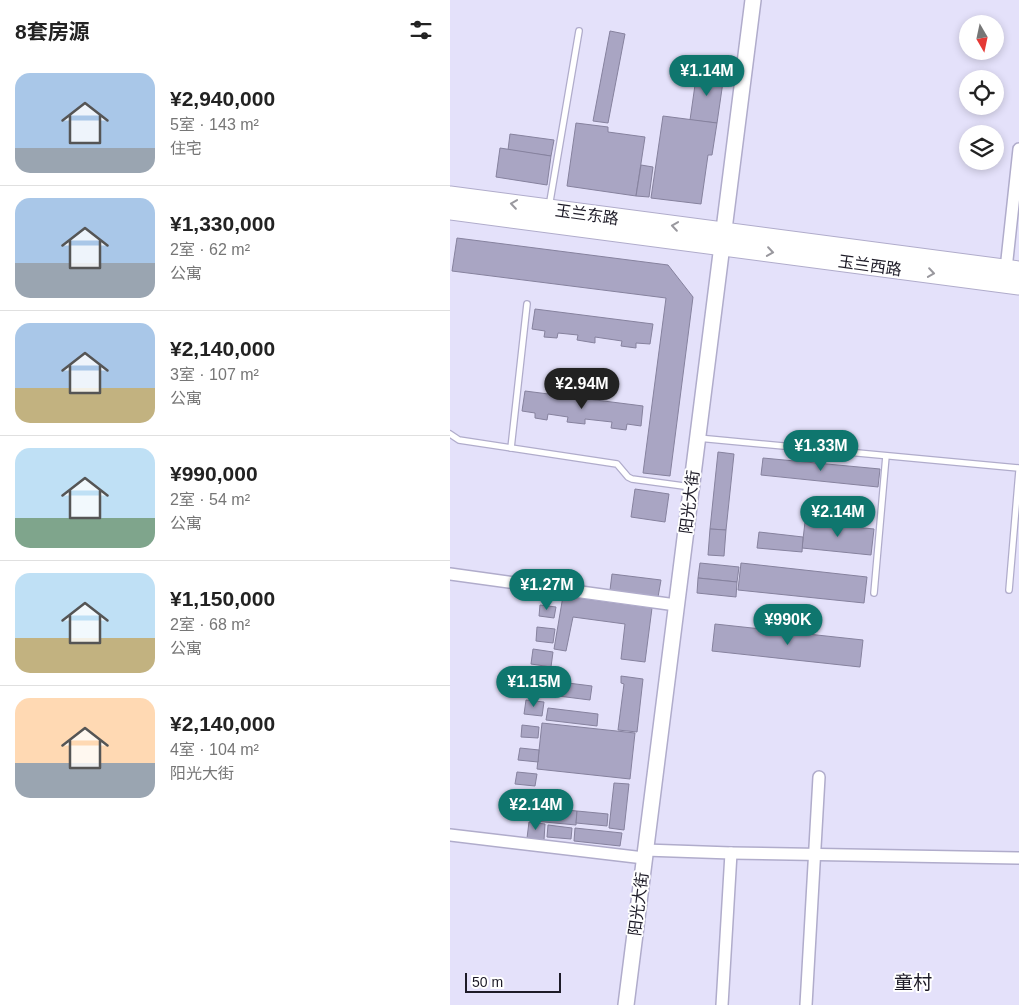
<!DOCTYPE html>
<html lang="zh">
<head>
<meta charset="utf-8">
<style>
	:root { --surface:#fff; --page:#f6f6f6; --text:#222; --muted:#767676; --line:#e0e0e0; --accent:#0f766e }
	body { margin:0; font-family:Arial,"Noto Sans SC",sans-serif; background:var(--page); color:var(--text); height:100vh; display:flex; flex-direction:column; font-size:19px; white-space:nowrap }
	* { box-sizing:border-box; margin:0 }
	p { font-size:16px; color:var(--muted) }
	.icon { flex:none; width:28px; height:28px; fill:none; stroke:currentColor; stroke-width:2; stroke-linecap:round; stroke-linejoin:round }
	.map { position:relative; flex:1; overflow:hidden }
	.side { display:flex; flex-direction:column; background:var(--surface); width:450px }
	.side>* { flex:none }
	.needle { width:32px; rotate:171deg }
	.tools { position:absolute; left:509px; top:15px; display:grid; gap:10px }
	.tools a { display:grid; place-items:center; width:45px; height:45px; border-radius:50%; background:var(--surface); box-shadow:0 2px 8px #0003; font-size:25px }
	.scale { position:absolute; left:15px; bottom:12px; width:96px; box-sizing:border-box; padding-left:5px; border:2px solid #1d1b27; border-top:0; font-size:14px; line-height:18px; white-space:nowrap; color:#1d1b27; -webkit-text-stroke:4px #fff; paint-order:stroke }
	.price { position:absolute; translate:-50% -42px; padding:0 11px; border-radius:18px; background:var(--accent); color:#fff; font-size:16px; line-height:32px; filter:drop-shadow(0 1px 2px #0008) }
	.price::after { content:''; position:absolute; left:50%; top:30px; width:15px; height:11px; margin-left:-8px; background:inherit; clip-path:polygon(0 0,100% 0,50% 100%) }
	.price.on { background:#222; color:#fff }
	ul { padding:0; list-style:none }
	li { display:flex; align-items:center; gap:15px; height:125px; padding:0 15px }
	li+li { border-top:1px solid var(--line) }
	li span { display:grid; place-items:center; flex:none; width:140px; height:100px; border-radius:15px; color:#555 }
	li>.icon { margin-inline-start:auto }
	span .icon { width:60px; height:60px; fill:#fffc; stroke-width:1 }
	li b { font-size:21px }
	h2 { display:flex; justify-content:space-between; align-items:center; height:60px; padding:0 15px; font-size:21px }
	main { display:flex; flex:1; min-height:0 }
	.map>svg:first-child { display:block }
	.building { fill:#a9a5c3; stroke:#86829e }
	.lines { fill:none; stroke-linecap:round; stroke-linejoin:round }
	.service-casing { stroke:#b0accb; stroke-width:8 }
	.minor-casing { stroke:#b0accb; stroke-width:14 }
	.tertiary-casing { stroke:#b0accb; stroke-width:18 }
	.trunk-casing { stroke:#b0accb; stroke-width:21 }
	.service { stroke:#fff; stroke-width:5.5 }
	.minor { stroke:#fff; stroke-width:11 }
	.tertiary { stroke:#fff; stroke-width:15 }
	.trunk { stroke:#fff; stroke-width:19 }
	.oneway { stroke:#99989e }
	.labels { text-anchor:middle; stroke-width:4; stroke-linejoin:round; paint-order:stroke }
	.street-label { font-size:16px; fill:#1d1b27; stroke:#fff }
	.quarter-label { font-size:19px; fill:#1d1b27; stroke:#fff }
</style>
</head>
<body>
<main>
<section class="side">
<h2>8套房源<svg class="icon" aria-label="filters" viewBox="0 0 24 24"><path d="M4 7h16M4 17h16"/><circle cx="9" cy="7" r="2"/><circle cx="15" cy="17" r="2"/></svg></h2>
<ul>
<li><span style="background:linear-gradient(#a9c7e8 75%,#9aa5b1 0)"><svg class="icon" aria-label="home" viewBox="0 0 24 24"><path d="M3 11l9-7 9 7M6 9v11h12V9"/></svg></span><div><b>¥2,940,000</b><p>5室 · 143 m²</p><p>住宅</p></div></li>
<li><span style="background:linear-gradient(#a9c7e8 65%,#9aa5b1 0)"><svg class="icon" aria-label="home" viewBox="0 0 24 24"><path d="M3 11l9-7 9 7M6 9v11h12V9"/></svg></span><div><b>¥1,330,000</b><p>2室 · 62 m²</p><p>公寓</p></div></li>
<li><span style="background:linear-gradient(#a9c7e8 65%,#c2b280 0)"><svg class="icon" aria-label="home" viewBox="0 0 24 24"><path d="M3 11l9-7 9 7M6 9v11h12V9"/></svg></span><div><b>¥2,140,000</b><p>3室 · 107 m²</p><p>公寓</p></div></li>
<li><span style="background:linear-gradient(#bfe0f5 70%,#7fa58c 0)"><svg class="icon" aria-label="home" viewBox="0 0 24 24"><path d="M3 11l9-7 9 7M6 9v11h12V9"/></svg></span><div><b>¥990,000</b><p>2室 · 54 m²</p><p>公寓</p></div></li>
<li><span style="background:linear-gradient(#bfe0f5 65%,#c2b280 0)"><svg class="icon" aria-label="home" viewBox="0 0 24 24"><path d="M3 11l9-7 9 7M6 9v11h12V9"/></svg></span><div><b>¥1,150,000</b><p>2室 · 68 m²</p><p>公寓</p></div></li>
<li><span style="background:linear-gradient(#ffd9b3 65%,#9aa5b1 0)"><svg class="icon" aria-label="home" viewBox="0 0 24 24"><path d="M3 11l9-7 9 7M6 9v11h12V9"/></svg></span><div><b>¥2,140,000</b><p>4室 · 104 m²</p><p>阳光大街</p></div></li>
</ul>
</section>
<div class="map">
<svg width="569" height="1005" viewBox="0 0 569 1005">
	<rect width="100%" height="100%" fill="#e4e1fa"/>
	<!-- building -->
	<g class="building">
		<polygon points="160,31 175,34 158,123 143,121"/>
		<polygon points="247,71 274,75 267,123 240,120"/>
		<polygon points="213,116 267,123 262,155 258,155 251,204 201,198"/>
		<polygon points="126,123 158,127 158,132 195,137 186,196 117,186"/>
		<polygon points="60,134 104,140 101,156 58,150"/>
		<polygon points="50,148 101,156 97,185 46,177"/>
		<polygon points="191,165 203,167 199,197 186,196"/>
		<polygon points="7,238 218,265 243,297 220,476 193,473 216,298 2,271"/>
		<polygon points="85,309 203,324 200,344 186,343 186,348 171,346 172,341 145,337 145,343 127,340 128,335 108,333 107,338 94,337 95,331 82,329"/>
		<polygon points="75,391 193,406 191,426 177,424 176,430 161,428 162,422 135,419 135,424 117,422 118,417 98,414 97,420 85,418 85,413 72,411"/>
		<polygon points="268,452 284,454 276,530 260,529"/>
		<polygon points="313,458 430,469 428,487 311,475"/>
		<polygon points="185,489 219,494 215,522 181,517"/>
		<polygon points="355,522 424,529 421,555 352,548"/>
		<polygon points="260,529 276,530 274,556 258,555"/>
		<polygon points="309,532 353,537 352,552 307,548"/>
		<polygon points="250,563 289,567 287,582 248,578"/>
		<polygon points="291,563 417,577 414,603 288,590"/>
		<polygon points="162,574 211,580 208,597 160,590"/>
		<polygon points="248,578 287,582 286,597 247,593"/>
		<polygon points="113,596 202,608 195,662 171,659 175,624 123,617 116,651 104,649"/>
		<polygon points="90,605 106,607 104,618 89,616"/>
		<polygon points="265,624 413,640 410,667 262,651"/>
		<polygon points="87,627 105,629 103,643 86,641"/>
		<polygon points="83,649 103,652 101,667 81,664"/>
		<polygon points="171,676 193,679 187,732 168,730 174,684 171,683"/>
		<polygon points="79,677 99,680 97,692 77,690"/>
		<polygon points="102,681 142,686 140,700 100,695"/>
		<polygon points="76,700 94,702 92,716 74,714"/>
		<polygon points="98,708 148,714 147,726 96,720"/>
		<polygon points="92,723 185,733 180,779 87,769"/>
		<polygon points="72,725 89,727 88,738 71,737"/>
		<polygon points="70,748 89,750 88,762 68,760"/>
		<polygon points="67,772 87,774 85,786 65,784"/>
		<polygon points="164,783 179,784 174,830 159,828"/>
		<polygon points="64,795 83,797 82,809 62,807"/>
		<polygon points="85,807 127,811 126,825 84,821"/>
		<polygon points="127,811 158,814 157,826 126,823"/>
		<polygon points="79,822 95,824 94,840 77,838"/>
		<polygon points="98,825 122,828 121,839 97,837"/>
		<polygon points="125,828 172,833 170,846 124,841"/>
	</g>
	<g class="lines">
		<defs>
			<g id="service">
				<polyline points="99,207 129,31"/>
				<polyline points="0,434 9,440 167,464 178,477 182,479 241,487"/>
				<polyline points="248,438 569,468"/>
				<polyline points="61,448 77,304"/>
				<polyline points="559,590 569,471"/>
				<polyline points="424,593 436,456"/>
			</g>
			<g id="minor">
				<polyline points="556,269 569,149"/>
				<polyline points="0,574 226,605"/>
				<polyline points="0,835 194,858"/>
				<polyline points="195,850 281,853 569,858"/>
				<polyline points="272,1005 281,853"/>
				<polyline points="356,1005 369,777"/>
			</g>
			<polyline id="tertiary" points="176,1005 303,0"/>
			<g id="trunk">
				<polyline points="0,196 569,271"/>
				<polyline points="0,210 569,285"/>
			</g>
		</defs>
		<!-- service casing -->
		<use href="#service" class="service-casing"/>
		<!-- minor casing -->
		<use href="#minor" class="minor-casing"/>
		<!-- tertiary casing -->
		<use href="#tertiary" class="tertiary-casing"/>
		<!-- trunk casing -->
		<use href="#trunk" class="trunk-casing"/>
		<!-- service -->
		<use href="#service" class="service"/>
		<!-- minor -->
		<use href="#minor" class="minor"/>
		<!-- tertiary -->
		<use href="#tertiary" class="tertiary"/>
		<!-- trunk -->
		<use href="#trunk" class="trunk"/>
	</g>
	<!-- one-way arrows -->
	<defs><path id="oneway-chevron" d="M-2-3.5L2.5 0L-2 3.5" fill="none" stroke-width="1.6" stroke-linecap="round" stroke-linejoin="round" transform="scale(1.25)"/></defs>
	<g class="oneway">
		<use href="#oneway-chevron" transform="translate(64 204) rotate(-172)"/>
		<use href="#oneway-chevron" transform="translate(225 226) rotate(-172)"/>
		<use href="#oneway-chevron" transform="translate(320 252) rotate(8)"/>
		<use href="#oneway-chevron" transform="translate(481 273) rotate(8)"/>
	</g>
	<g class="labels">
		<!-- street labels -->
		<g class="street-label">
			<text transform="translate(137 214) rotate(8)" y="6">玉兰东路</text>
			<text transform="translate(420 265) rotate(8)" y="6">玉兰西路</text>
			<text transform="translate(239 502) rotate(-83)" y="6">阳光大街</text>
			<text transform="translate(188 904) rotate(-83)" y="6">阳光大街</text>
		</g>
		<!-- quarter labels -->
		<g class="quarter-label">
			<text x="463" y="989">童村</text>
		</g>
	</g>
</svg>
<div class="tools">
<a><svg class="needle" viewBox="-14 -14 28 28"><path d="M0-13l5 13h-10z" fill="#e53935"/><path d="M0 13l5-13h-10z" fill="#767676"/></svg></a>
<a><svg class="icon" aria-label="locate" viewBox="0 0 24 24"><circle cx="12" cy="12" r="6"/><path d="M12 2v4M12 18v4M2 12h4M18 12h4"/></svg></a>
<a><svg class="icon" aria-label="layers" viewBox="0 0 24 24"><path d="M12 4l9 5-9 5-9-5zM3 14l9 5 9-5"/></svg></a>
</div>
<div class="scale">50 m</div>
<b class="price" style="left:257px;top:97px">¥1.14M</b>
<b class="price on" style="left:132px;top:410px">¥2.94M</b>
<b class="price" style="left:371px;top:472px">¥1.33M</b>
<b class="price" style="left:388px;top:538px">¥2.14M</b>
<b class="price" style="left:97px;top:611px">¥1.27M</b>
<b class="price" style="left:338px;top:646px">¥990K</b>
<b class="price" style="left:84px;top:708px">¥1.15M</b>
<b class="price" style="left:86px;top:831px">¥2.14M</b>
</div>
</main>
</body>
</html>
